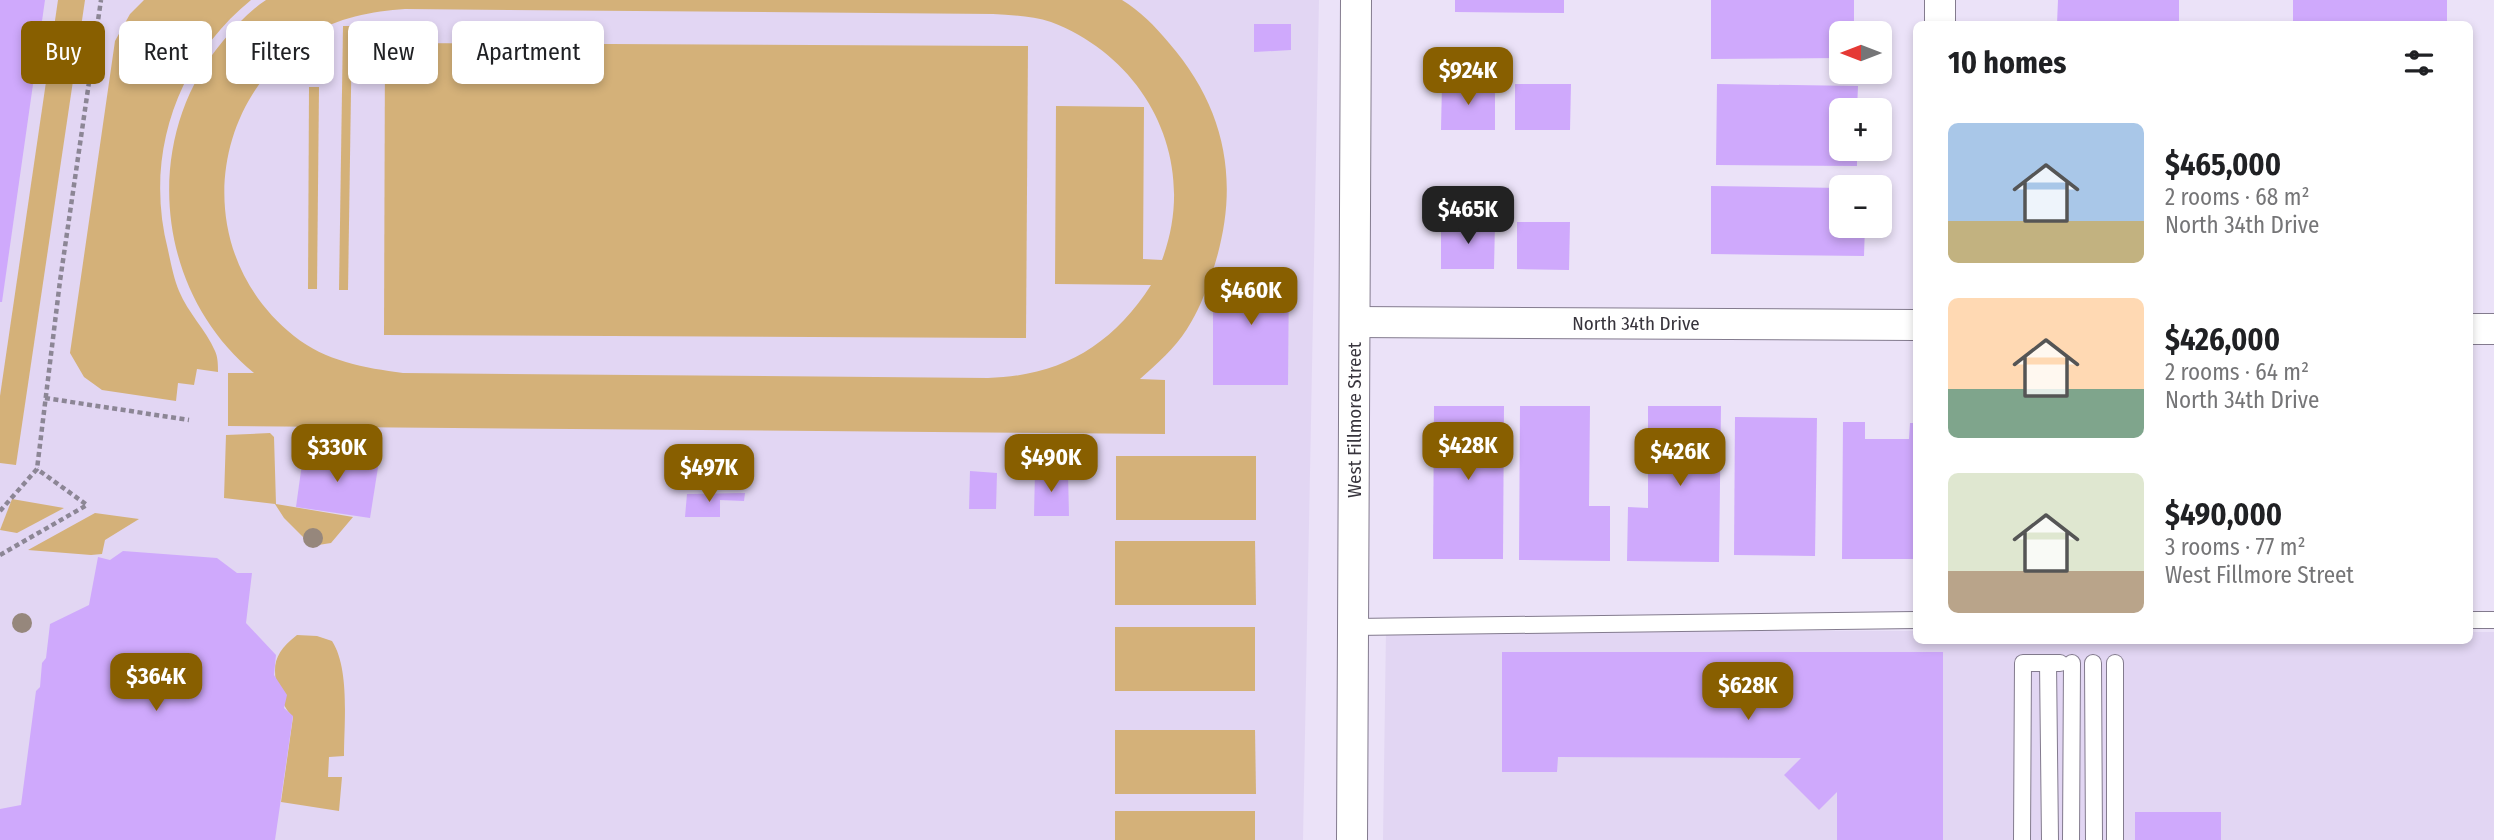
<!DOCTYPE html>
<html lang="en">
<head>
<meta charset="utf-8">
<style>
	:root { --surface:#fff; --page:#f6f6f6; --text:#202124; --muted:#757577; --accent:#885f00 }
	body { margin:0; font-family:"Fira Sans Condensed",sans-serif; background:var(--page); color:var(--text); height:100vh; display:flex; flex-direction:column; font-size:26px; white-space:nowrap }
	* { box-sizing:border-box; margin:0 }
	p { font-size:23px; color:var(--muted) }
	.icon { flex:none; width:38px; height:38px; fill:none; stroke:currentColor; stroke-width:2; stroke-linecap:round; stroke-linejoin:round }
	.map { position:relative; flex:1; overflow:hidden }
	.side { position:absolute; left:1913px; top:21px; width:560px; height:623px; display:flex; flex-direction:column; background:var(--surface); border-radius:10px; box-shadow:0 4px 10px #0003 }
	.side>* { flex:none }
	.guide { position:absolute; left:21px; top:21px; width:665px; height:63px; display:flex; gap:14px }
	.needle { width:46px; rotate:270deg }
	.controls { position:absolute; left:1829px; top:21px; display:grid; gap:14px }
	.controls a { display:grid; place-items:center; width:63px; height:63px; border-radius:10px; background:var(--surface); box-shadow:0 4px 10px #0003; font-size:35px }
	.price { position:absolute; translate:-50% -60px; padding:0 16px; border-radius:14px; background:var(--accent); color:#fff; font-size:23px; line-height:46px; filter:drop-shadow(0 2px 4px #0008) }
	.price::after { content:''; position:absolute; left:50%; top:42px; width:21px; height:16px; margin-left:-10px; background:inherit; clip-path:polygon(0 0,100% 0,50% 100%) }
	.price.active { background:#222; color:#fff }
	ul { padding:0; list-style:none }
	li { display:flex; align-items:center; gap:21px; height:175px; padding:0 35px }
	li span { display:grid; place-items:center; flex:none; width:196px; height:140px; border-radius:10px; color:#555 }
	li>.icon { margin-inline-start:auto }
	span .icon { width:84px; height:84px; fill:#fffc; stroke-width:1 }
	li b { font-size:30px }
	h2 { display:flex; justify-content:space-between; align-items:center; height:84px; padding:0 35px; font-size:30px }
	.pill { padding:0 24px; border-radius:10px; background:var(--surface); box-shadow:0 4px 10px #0003; font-size:24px; line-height:63px }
	.pill.active { background:var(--accent); color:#fff }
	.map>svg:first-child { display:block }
	.built { fill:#e2d6f3 }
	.green { fill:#d4b179; fill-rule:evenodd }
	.building { fill:#cfa9fc }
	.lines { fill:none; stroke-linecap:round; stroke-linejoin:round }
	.service-casing { stroke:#837b8e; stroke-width:18 }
	.minor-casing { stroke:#837b8e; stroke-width:32 }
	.path { stroke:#8c8695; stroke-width:4.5; stroke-dasharray:5 3.5; stroke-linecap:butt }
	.service { stroke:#fff; stroke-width:16 }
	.minor { stroke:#fff; stroke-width:30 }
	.tree { fill:#96877c }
	.labels { text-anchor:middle; stroke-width:6; stroke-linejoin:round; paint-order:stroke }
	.street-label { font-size:19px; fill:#37343c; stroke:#fff }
</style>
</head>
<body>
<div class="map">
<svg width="2494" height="840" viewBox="0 0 2494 840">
	<rect width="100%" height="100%" fill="#ebe2f8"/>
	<!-- built -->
	<g class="built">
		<polygon points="0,0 1319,0 1303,840 0,840"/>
		<polygon points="1386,629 1916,631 1916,640 2469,640 2469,632 2494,632 2494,840 1383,840"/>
	</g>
	<!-- green -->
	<g class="green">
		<polygon points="58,0 85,0 16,465 0,463 0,396"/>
		<path d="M144 0H251C176 61 144 157 168 250 171 264 174 279 179 291 188 313 206 330 215 351 218 357 218 366 218 372L197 369 194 385 178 383 176 401 102 390 84 377 70 353 115 41 130 14Z"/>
		<path d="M266 0H1122C1140 11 1155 26 1169 43 1229 112 1241 190 1211 276 1205 294 1198 312 1187 329 1175 348 1157 364 1140 379L1165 380V434L228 426V373H254C155 292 140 139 223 41 236 26 249 11 266 0ZM405 9 993 14C1012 15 1033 16 1051 22 1148 59 1199 162 1162 260L1143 259 1144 107 1056 106 1055 284 1151 285C1112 346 1060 376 988 378L403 373C365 368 325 361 294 336 194 257 204 106 309 36 336 18 373 11 405 9Z"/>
		<polygon points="343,26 352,26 348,290 339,290"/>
		<polygon points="385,43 1028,46 1026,338 384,335"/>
		<polygon points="309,87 319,87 317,289 308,289"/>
		<polygon points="270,433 274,437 276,504 353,517 331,543 312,546 284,518 275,504 224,498 226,435"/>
		<rect x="1116" y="456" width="140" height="64"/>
		<polygon points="12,499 64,508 17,533 0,530"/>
		<polygon points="95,513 139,519 105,540 102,554 91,555 28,550"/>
		<polygon points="1115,541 1255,541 1256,605 1115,605"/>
		<rect x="1115" y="627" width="140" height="64"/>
		<path d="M297 635 317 636 332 641C350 669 344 723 344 756L329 757 328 777H342L339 811 281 802 293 717C285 709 283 703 279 693 271 666 274 653 297 635Z"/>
		<polygon points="1115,730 1255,730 1256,794 1115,794"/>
		<rect x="1115" y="811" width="140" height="29"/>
	</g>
	<!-- building -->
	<g class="building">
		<polygon points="0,0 45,0 2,302 0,302"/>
		<polygon points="1455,0 1564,0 1564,13 1455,12"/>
		<polygon points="1711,0 1854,0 1854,33 1841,33 1841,58 1711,59"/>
		<polygon points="2058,0 2179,0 2179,24 2057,24"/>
		<rect x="2293" y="0" width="154" height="24"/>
		<polygon points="1254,24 1291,24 1291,50 1254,52"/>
		<polygon points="1442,83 1495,83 1495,130 1441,130"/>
		<polygon points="1515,84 1571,84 1570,130 1515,130"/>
		<polygon points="1717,84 1858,86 1857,110 1841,110 1841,149 1857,149 1857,166 1716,165"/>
		<polygon points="1711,186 1841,188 1841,226 1865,226 1864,256 1711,254"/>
		<polygon points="1517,222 1570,222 1569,270 1517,269"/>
		<polygon points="1441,223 1495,223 1494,269 1441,269"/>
		<polygon points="1213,269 1289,269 1288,385 1213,385"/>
		<polygon points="1434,406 1504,406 1503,559 1433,559"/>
		<polygon points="1520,406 1590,406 1589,506 1610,506 1610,561 1519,560"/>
		<polygon points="1648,406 1721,406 1719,562 1627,561 1628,507 1648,508"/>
		<polygon points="1735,417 1817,418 1815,556 1734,555"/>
		<polygon points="1843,422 1865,422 1865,439 1909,439 1910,423 1916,423 1916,559 1842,559"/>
		<polygon points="304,449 379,461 370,518 296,507"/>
		<polygon points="970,471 997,473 996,509 969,509"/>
		<polygon points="1035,471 1068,472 1069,516 1034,516"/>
		<polygon points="745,493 744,501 720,500 720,517 685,517 687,494"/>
		<polygon points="123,551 217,558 237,573 252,573 246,623 276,655 274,675 287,695 284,708 293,716 275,840 0,840 0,809 21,805 36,691 40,687 42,663 46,658 50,624 89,605 98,557 110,560"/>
		<polygon points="1502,652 1943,652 1943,840 1837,840 1837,792 1819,810 1784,775 1801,758 1558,757 1557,772 1502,772"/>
		<rect x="2135" y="812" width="86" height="28"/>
	</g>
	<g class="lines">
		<defs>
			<g id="service">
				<polyline points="2469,620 2494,620"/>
				<polyline points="1354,627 1916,620"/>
				<polyline points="2048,663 2050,840"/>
				<polyline points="2093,663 2094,840"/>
				<polyline points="2022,840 2023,663 2060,663"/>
				<polyline points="2071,840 2072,663"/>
				<polyline points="2115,840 2115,663"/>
			</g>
			<g id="minor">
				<polyline points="1940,24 1940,0"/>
				<polyline points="1355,322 1916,325"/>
				<polyline points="2469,329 2494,329"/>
				<polyline points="1352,840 1356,0"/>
			</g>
		</defs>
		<!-- service casing -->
		<use href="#service" class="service-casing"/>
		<!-- minor casing -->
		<use href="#minor" class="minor-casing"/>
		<!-- path -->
		<g class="path">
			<polyline points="45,398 189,420"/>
			<polyline points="0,511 37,469 60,281 101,0"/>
			<polyline points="0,555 87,505 37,469"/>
		</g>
		<!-- service -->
		<use href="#service" class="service"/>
		<!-- minor -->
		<use href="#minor" class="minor"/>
	</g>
	<!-- trees -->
	<g class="tree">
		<circle cx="313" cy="538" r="10"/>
		<circle cx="22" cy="623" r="10"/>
	</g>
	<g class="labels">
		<!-- street labels -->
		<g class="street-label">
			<text x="1636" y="330">North 34th Drive</text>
			<text transform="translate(1354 420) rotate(-90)" y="7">West Fillmore Street</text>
		</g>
	</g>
</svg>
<div class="controls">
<a><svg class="needle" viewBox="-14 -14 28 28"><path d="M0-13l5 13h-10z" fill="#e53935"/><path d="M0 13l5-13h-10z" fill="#757577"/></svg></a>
<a>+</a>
<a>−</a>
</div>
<b class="price" style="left:1468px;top:107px">$924K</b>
<b class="price active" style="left:1468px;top:246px">$465K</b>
<b class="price" style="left:1251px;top:327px">$460K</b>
<b class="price" style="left:1468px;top:482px">$428K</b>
<b class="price" style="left:337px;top:484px">$330K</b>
<b class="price" style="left:1680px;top:488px">$426K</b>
<b class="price" style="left:1051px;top:494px">$490K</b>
<b class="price" style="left:709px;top:504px">$497K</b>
<b class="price" style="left:156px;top:713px">$364K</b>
<b class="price" style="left:1748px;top:722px">$628K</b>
<div class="guide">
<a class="pill active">Buy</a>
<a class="pill">Rent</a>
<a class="pill">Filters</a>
<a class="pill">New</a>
<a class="pill">Apartment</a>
</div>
<section class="side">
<h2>10 homes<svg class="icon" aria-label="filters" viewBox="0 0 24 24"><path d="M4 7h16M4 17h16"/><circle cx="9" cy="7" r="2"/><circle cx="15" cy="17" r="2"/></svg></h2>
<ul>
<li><span style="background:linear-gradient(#a9c7e8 70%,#c2b280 0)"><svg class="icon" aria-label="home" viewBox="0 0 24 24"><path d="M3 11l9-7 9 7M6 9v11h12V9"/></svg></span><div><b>$465,000</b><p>2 rooms · 68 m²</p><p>North 34th Drive</p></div></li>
<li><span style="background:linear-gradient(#ffd9b3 65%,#7fa58c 0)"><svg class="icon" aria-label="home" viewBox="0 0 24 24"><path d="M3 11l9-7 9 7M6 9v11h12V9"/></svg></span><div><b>$426,000</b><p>2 rooms · 64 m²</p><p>North 34th Drive</p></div></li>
<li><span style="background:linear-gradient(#dfe7d0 70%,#b9a48a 0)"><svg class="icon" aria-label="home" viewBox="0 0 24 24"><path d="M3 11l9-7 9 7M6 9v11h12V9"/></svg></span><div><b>$490,000</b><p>3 rooms · 77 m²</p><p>West Fillmore Street</p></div></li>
</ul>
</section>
</div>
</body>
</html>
